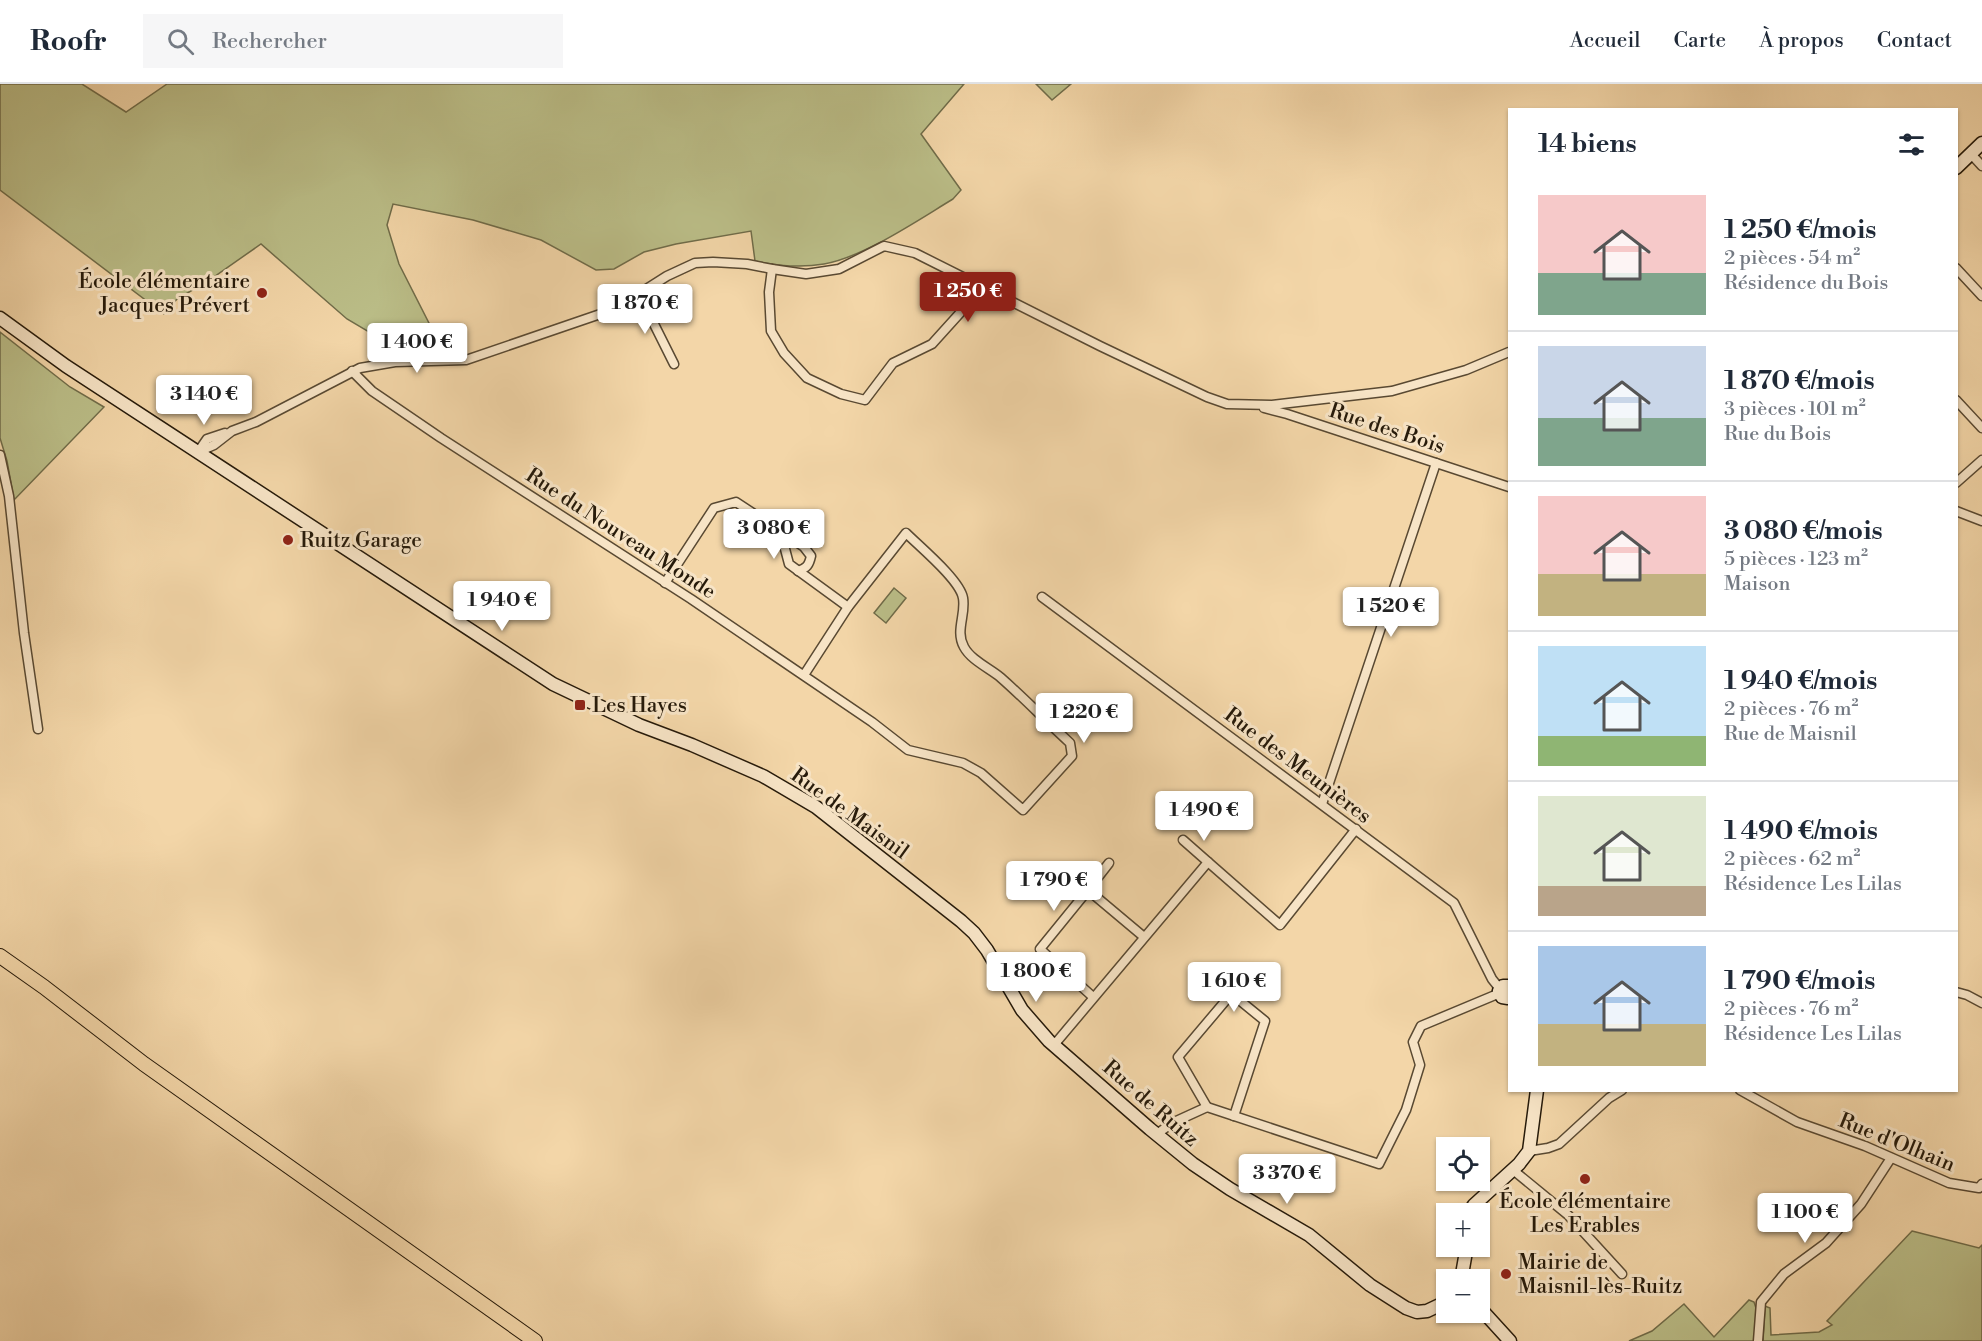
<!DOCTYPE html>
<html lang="fr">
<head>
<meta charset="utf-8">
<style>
	:root { --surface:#fff; --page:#f6f6f7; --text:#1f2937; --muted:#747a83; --line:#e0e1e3; --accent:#8f2418 }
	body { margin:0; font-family:"Libre Bodoni",serif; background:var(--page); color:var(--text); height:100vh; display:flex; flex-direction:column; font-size:22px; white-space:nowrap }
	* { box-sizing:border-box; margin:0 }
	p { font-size:20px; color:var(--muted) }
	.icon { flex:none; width:33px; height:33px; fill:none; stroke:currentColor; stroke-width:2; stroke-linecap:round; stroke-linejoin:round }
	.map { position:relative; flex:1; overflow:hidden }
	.details { position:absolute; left:1508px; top:24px; width:450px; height:984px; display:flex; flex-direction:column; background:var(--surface); border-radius:0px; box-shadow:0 2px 4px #0004 }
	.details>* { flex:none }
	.controls { position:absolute; left:1436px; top:1053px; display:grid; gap:12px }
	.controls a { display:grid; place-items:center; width:54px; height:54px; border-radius:0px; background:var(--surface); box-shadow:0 2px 4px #0004; font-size:30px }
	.price { position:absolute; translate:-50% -51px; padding:0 14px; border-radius:6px; background:#fff; color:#222; font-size:20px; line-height:39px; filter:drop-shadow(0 2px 3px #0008) }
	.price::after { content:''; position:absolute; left:50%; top:36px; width:18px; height:14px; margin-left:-9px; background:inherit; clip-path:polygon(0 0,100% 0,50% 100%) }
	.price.active { background:var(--accent); color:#fff }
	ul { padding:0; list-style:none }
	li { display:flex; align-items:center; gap:18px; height:150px; padding:0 30px }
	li+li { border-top:2px solid var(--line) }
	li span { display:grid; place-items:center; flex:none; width:168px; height:120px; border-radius:0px; color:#555 }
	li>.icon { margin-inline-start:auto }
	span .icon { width:72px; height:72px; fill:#fffc; stroke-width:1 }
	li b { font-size:26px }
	h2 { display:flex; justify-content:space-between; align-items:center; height:72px; padding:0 30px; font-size:26px }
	header { display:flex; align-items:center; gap:36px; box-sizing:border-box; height:84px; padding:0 30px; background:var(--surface); border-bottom:2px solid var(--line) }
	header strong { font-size:28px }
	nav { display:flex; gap:33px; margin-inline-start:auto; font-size:21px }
	.search { width:420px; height:54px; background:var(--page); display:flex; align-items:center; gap:15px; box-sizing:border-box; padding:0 21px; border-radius:0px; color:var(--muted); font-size:22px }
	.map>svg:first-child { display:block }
	.green { fill:#bbbe88; stroke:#706c49; stroke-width:1.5 }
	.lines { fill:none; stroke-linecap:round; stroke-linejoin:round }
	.street-casing { stroke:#594932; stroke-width:11 }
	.secondary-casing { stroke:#261a0a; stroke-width:15 }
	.primary-casing { stroke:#261a0a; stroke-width:16 }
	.street { stroke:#f7e4c6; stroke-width:8 }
	.secondary { stroke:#f7e4c6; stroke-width:12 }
	.primary { stroke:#f3d6a8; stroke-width:14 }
	.poi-dot { fill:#8f2418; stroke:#f7e4c6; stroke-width:2 }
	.labels { text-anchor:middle; stroke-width:6; stroke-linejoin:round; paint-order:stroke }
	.poi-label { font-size:21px; fill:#261a0a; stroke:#f7e4c6; text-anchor:start }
	.street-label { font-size:21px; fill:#261a0a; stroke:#f7e4c6 }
</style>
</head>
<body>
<header>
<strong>Roofr</strong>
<div class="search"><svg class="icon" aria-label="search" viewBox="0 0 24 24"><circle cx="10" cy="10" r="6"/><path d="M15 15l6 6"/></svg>Rechercher</div>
<nav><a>Accueil</a><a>Carte</a><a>À propos</a><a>Contact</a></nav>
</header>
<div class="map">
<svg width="1982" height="1257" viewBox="0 0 1982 1257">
	<rect width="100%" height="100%" fill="#f3d6a8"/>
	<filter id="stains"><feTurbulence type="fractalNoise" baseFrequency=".00333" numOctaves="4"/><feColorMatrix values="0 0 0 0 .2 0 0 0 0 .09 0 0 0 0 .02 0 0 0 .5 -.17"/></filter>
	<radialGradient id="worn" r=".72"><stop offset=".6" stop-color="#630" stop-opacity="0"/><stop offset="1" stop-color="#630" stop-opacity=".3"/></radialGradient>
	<!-- green -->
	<g class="green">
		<path d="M0 0H82L126 28 167 0H964L921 50 961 106 953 115C918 136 864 173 824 180 801 184 778 182 755 177L751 147 676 160 644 168 614 185 596 186 541 156 473 136 393 120 387 141 399 180 430 241 449 245 406 270 347 235 261 160 208 197 177 215 164 230 0 106Z"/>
		<polygon points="1036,0 1071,0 1052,16"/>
		<polygon points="0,248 70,303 104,323 14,416 7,377 0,354"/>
		<polygon points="894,504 906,514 886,539 874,529"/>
		<polygon points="1912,1147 1979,1164 1982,1161 1982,1257 1763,1257 1765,1222 1770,1224 1771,1251 1819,1248 1832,1241 1827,1237"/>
		<polygon points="1749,1216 1754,1218 1756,1224 1755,1257 1629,1257 1652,1247 1684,1220 1714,1253"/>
	</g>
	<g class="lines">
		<defs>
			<g id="street">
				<polyline points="1971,70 1982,82"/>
				<polyline points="1956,184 1982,212"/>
				<polyline points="772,185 769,208 771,247 784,269 807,294 841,310 865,316 893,279 932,260 960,229 974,198"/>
				<polyline points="639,210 674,280"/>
				<path d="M352 287 372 307 441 354 691 515 872 638 908 666 963 679 981 689 1023 726 1072 672 1070 659C1046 637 1024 614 1000 593 989 584 971 576 964 563 955 547 966 531 963 514 960 496 920 463 906 449L848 523 804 591"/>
				<polyline points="1956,316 1982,344"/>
				<polyline points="1264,324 1287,330 1509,403"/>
				<polyline points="198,368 214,361 232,347 256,338 360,284 395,278 466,276 615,225 667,192 695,179 713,178 747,180 772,185 806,190 839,185 884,162 915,169 1100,262 1207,313 1227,320 1272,321 1392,307 1466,286 1509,268"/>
				<polyline points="198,368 207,355 225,349"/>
				<polyline points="0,371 9,412 24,549 38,645"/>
				<polyline points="1956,399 1982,376"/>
				<polyline points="1956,427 1982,437"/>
				<polyline points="780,446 789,480 848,523"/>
				<path d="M665 499 714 424 736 418 804 463 811 472C809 481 807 484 798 487"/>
				<polyline points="1042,513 1454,819 1492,895 1500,905"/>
				<polyline points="1322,720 1436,379"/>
				<polyline points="1183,756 1208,778"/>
				<polyline points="1088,806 1109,779"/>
				<polyline points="1956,908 1967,911 1982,919"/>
				<polyline points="1093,913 1040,865 1088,806 1144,853"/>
				<polyline points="1054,961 1208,778 1280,841 1356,745"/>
				<polyline points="1740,1006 1797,1038 1865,1062 1949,1099 1979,1104 1982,1100"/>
				<polyline points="1207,1023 1178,973 1227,915 1238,915 1265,937 1234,1032"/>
				<polyline points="1157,1050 1172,1039 1207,1023 1379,1080 1406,1026 1420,981 1413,958 1421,942 1500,909"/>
				<polyline points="1529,1067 1548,1064 1559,1060 1609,1014 1622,1006"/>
				<polyline points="1513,1086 1568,1131 1622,1190"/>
				<polyline points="1758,1257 1761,1218 1784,1190 1826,1159 1861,1120 1891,1074"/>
			</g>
			<g id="secondary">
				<polyline points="1956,84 1982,59"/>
				<polyline points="0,234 66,282 553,600 639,641 692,661 763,692 816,723 961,837 974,849 987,866 1022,926 1049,957 1150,1045 1193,1080 1230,1105 1309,1151 1370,1201 1406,1224 1417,1228 1427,1227 1446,1218"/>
				<polyline points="1508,914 1502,913 1499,907 1503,902 1509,902"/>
				<polyline points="1468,1130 1474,1121 1519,1080 1529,1067 1537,1006"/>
				<polyline points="1461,1196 1467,1162"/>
				<polyline points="1479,1223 1510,1257"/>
			</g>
			<polyline id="primary" points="0,872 44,903 144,980 535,1257"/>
		</defs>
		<!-- street casing -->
		<use href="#street" class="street-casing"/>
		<!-- secondary casing -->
		<use href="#secondary" class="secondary-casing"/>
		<!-- primary casing -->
		<use href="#primary" class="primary-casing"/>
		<!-- street -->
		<use href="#street" class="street"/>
		<!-- secondary -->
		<use href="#secondary" class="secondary"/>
		<!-- primary -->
		<use href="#primary" class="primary"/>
	</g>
	<!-- markers -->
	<g class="poi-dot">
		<circle cx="262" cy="209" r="6"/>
		<circle cx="288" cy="456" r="6"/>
		<rect x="574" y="615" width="12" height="12" rx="3"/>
		<circle cx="1585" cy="1095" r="6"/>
		<circle cx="1506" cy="1190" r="6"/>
	</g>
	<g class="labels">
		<!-- poi labels -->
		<g class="poi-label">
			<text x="250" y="204" text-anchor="end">École élémentaire<tspan x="250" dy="24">Jacques Prévert</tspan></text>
			<text x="300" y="463">Ruitz Garage</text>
			<text x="592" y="628">Les Hayes</text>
			<text x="1585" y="1124" text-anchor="middle">École élémentaire<tspan x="1585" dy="24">Les Erables</tspan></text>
			<text x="1518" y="1185">Mairie de<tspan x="1518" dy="24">Maisnil-lès-Ruitz</tspan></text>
		</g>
		<!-- street labels -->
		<g class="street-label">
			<text transform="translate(1387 344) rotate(18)" y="7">Rue des Bois</text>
			<text transform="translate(621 449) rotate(33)" y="7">Rue du Nouveau Monde</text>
			<text transform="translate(1298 681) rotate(37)" y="7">Rue des Meunières</text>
			<text transform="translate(850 729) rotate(36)" y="7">Rue de Maisnil</text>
			<text transform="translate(1151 1019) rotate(41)" y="7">Rue de Ruitz</text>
			<text transform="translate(1897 1058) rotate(22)" y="7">Rue d'Olhain</text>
		</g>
	</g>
	<rect width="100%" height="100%" filter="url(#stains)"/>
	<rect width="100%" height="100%" fill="url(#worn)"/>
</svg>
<div class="controls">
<a><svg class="icon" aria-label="locate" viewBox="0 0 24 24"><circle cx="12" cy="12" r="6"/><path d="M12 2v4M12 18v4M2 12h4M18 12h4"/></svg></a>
<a>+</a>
<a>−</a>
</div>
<b class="price active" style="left:968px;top:239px">1 250 €</b>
<b class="price" style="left:645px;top:251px">1 870 €</b>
<b class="price" style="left:417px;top:290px">1 400 €</b>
<b class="price" style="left:204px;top:342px">3 140 €</b>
<b class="price" style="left:774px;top:476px">3 080 €</b>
<b class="price" style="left:502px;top:548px">1 940 €</b>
<b class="price" style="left:1391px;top:554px">1 520 €</b>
<b class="price" style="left:1084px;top:660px">1 220 €</b>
<b class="price" style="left:1204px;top:758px">1 490 €</b>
<b class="price" style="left:1054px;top:828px">1 790 €</b>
<b class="price" style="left:1036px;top:919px">1 800 €</b>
<b class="price" style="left:1234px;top:929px">1 610 €</b>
<b class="price" style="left:1287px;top:1121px">3 370 €</b>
<b class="price" style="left:1805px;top:1160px">1 100 €</b>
<section class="details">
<h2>14 biens<svg class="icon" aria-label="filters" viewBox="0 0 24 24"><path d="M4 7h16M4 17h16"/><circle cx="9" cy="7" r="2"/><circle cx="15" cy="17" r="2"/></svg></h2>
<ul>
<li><span style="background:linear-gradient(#f6c9c9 65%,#7fa58c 0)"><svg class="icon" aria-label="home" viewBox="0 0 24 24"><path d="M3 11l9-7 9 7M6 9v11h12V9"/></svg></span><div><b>1 250 €/mois</b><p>2 pièces · 54 m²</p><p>Résidence du Bois</p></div></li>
<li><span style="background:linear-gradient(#c9d6e8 60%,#7fa58c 0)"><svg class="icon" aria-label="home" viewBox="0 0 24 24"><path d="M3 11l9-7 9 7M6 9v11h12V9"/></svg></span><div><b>1 870 €/mois</b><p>3 pièces · 101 m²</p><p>Rue du Bois</p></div></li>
<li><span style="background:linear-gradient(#f6c9c9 65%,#c2b280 0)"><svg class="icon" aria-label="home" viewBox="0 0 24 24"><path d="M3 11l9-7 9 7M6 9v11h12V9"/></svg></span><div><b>3 080 €/mois</b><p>5 pièces · 123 m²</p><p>Maison</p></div></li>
<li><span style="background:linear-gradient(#bfe0f5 75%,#8fb573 0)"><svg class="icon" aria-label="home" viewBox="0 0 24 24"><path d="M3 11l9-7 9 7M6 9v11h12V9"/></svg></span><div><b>1 940 €/mois</b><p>2 pièces · 76 m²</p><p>Rue de Maisnil</p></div></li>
<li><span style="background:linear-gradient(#dfe7d0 75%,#b9a48a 0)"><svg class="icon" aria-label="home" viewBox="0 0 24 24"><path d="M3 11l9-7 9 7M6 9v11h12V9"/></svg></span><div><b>1 490 €/mois</b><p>2 pièces · 62 m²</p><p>Résidence Les Lilas</p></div></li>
<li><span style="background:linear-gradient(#a9c7e8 65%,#c2b280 0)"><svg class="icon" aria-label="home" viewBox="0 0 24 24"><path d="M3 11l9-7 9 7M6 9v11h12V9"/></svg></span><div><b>1 790 €/mois</b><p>2 pièces · 76 m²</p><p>Résidence Les Lilas</p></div></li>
</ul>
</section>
</div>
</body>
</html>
